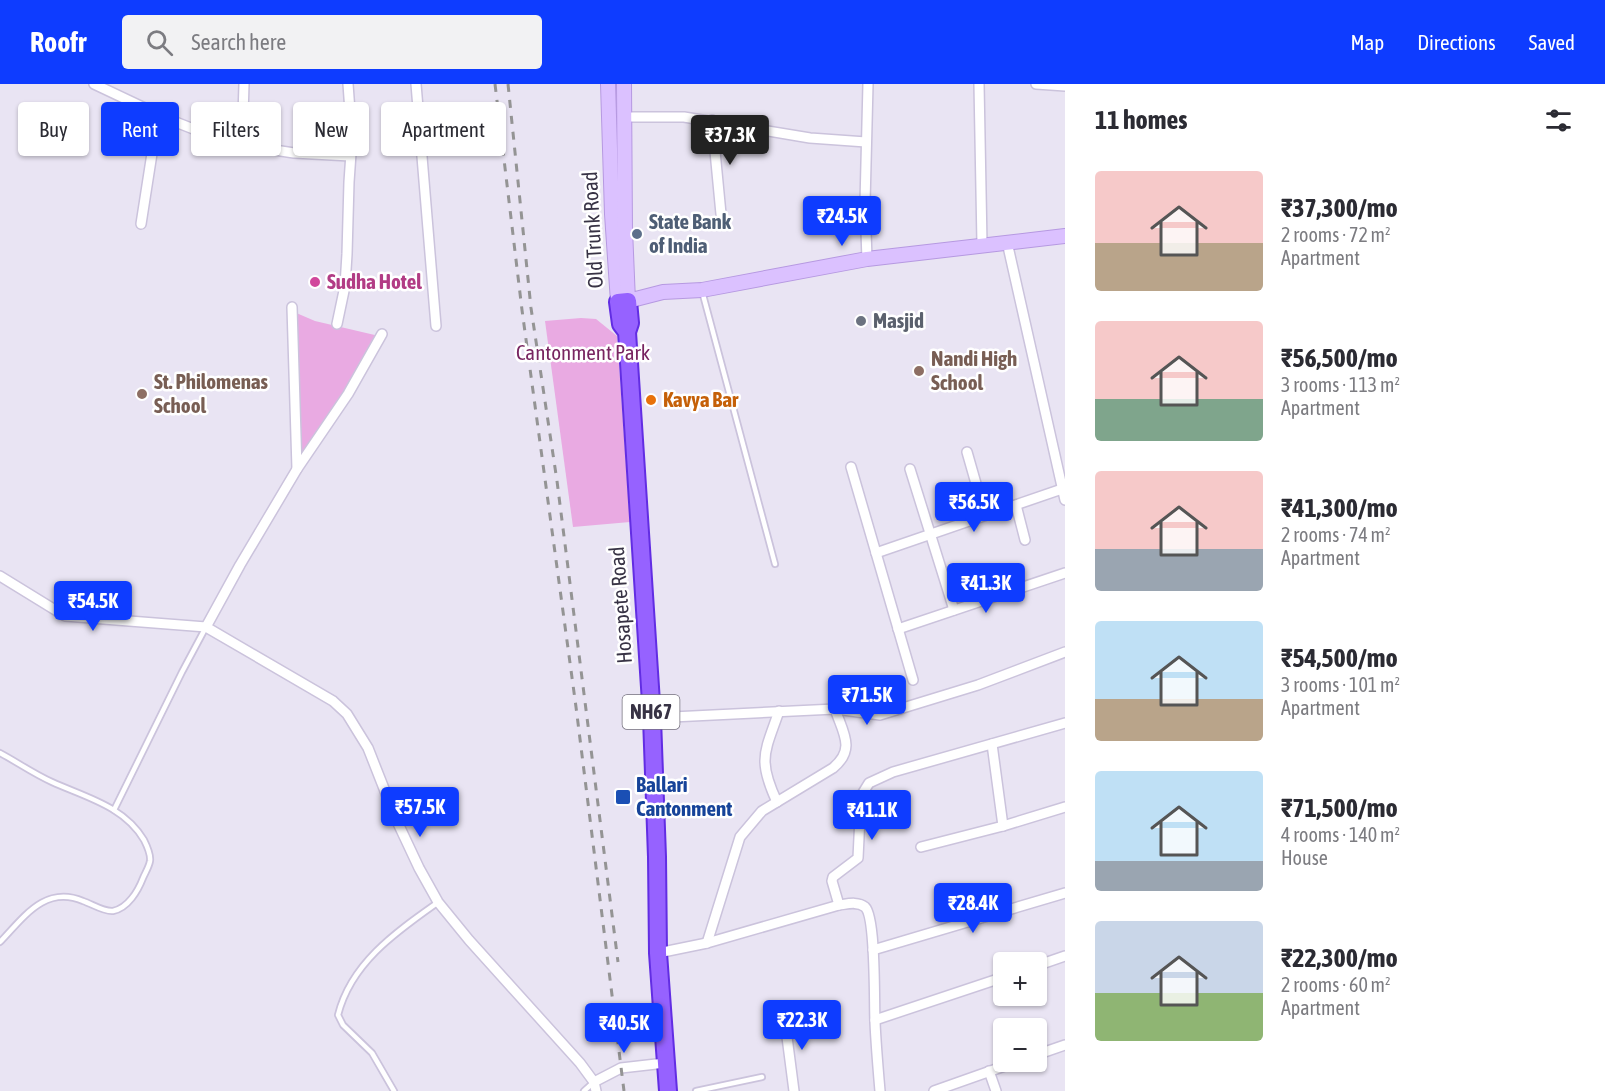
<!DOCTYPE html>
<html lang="en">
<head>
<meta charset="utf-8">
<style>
	:root { --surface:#fff; --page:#f2f2f3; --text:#2b2b33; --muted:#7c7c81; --accent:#0e3cff }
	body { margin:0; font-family:"Asap Condensed",sans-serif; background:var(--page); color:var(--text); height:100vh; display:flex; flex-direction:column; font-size:22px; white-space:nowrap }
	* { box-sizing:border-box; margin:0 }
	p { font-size:20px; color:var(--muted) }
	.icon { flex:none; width:33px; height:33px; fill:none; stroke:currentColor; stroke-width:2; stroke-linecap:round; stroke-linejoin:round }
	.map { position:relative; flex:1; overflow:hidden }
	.details { display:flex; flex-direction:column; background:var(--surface); width:540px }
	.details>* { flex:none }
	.banner { position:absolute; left:18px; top:18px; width:570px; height:54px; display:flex; gap:12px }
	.fabs { position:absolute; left:993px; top:868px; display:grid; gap:12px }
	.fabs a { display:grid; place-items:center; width:54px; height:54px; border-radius:6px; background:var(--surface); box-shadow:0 2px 4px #0004; font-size:30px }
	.price { position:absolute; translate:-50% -51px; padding:0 14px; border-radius:6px; background:var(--accent); color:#fff; font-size:20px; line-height:39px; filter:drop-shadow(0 2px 3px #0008) }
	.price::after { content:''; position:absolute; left:50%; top:36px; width:18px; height:14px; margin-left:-9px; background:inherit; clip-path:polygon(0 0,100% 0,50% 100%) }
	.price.current { background:#222; color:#fff }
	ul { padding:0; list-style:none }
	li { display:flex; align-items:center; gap:18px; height:150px; padding:0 30px }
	li span { display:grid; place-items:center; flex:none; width:168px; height:120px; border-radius:6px; color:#555 }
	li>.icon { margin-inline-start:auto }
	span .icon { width:72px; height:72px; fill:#fffc; stroke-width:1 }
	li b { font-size:26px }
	h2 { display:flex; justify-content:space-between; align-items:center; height:72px; padding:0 30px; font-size:26px }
	.chip { padding:0 21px; border-radius:6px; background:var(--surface); box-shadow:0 2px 4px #0004; font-size:21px; line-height:54px }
	.chip.current { background:var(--accent); color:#fff }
	header { display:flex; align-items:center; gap:36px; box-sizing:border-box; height:84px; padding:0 30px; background:var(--accent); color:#fff }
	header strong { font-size:28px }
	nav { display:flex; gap:33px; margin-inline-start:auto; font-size:21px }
	.search { width:420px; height:54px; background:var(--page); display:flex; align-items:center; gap:15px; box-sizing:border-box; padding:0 21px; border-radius:6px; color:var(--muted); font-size:22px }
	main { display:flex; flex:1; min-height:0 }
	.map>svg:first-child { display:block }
	.green { fill:#e9aae2 }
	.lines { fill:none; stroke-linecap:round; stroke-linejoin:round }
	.lane-casing { stroke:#cbc3dc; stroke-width:8 }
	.street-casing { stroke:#cbc3dc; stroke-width:12 }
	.secondary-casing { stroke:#b699e1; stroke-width:16 }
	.highway-casing { stroke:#622de3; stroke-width:20 }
	.lane { stroke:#fff; stroke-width:4.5 }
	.street { stroke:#fff; stroke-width:9 }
	.secondary { stroke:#dbc1ff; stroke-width:14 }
	.highway { stroke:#9662ff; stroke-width:16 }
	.rail { stroke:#949494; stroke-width:3; stroke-dasharray:8 8; stroke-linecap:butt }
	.service-dot { fill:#5c6f8a; stroke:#fff; stroke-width:2 }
	.hotel-dot { fill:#d1479c; stroke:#fff; stroke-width:2 }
	.worship-dot { fill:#6b7280; stroke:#fff; stroke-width:2 }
	.education-dot { fill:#8d6e63; stroke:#fff; stroke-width:2 }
	.food-dot { fill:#e8710a; stroke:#fff; stroke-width:2 }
	.transit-dot { fill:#1a4fb4; stroke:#fff; stroke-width:2 }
	.labels { text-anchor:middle; stroke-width:5; stroke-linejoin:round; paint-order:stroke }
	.shield { fill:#fff; stroke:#74707d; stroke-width:1.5 }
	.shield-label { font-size:20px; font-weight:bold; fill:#383345 }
	.service-label { font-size:21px; font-weight:bold; fill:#4e5e75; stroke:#fff; text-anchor:start }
	.street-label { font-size:21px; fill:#383345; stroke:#fff }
	.hotel-label { font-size:21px; font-weight:bold; fill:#b23c85; stroke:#fff; text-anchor:start }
	.worship-label { font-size:21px; font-weight:bold; fill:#5b616d; stroke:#fff; text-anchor:start }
	.park-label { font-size:21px; fill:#782561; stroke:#fff }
	.education-label { font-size:21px; font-weight:bold; fill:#785e54; stroke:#fff; text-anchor:start }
	.food-label { font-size:21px; font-weight:bold; fill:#c56008; stroke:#fff; text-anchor:start }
	.transit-label { font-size:21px; font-weight:bold; fill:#164399; stroke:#fff; text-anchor:start }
</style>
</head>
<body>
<header>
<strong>Roofr</strong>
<div class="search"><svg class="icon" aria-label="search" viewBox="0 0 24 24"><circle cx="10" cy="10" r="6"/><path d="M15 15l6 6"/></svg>Search here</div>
<nav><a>Map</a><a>Directions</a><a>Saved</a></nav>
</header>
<main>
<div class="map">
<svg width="1065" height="1007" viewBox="0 0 1065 1007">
	<rect width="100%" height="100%" fill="#e9e4f3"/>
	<!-- green -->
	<g class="green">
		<polygon points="294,228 315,237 379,252 346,309 300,376"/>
		<polygon points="581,234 596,235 617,252 630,438 573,443 545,237"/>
	</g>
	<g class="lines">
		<defs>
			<g id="lane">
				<polyline points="702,207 775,480"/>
				<path d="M0 669C17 678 34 690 52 698 85 713 124 722 144 756 147 762 151 770 150 777 149 783 145 789 143 794 138 807 128 824 113 827 104 828 92 820 83 817 45 801 24 833 0 858"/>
				<polyline points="114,726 182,588 206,543"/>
				<path d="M394 1007 372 969 343 941 338 931C351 879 396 848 437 819"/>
				<polyline points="584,1007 594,998"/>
				<polyline points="696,1007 762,993"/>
			</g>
			<g id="street">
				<polyline points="94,0 168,35 229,59 294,69 350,72"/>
				<polyline points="416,0 436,242"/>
				<polyline points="979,0 982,160"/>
				<polyline points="1036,0 1065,2"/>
				<polyline points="625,33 684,33 810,54 866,58"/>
				<polyline points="712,36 721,130"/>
				<polyline points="242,62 244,0"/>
				<polyline points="141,140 158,31"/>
				<polyline points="1007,158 1065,416"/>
				<polyline points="867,175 865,119 868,0"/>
				<polyline points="292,223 297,385"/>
				<polyline points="337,240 345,202 347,170 349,98 352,55 348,0"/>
				<polyline points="967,368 985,431"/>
				<polyline points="851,383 913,596"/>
				<polyline points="910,385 954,526"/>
				<polyline points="1016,421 1025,456"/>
				<polyline points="876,469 1065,404"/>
				<polyline points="0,492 65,532 206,543 333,617 347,630 368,664 396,735 419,784 438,818 469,856 580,979 594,998 596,1007"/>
				<polyline points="206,543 240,481 297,385 348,310 382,250"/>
				<polyline points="898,545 1065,489"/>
				<polyline points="652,634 835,625 880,631 978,601 1065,568"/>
				<polyline points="992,660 1003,742"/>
				<path d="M777 718C757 675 765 668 779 627"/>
				<polyline points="921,763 1003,742 1065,723"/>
				<polyline points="839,821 832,797 833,793 858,774 861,712 869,699 893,688 1065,639"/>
				<path d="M707 859 740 753 762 727 833 684C856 665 843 649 835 625"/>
				<polyline points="873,866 1065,809"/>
				<path d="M658 869 707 859 839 821C847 820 858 817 865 823 876 833 874 919 875 938 876 961 878 984 880 1007"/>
				<polyline points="1036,882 1065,872"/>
				<polyline points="784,930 794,1007"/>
				<polyline points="875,936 1004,893"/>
				<polyline points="1036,971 1065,961"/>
				<polyline points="989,987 996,1007"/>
				<polyline points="594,998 621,984 665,979"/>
				<polyline points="934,1007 1016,978"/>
			</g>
			<g id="secondary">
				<polyline points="608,0 612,130 618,218"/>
				<polyline points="624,0 625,145 628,217 663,208 702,206 867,175 1065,152"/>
			</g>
			<polyline id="highway" points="627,248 621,240 618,218 628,217 630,239 627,248 652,634 657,773 658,869 668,1007"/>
		</defs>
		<!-- lane casing -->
		<use href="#lane" class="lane-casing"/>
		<!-- street casing -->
		<use href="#street" class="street-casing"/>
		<!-- secondary casing -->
		<use href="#secondary" class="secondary-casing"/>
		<!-- highway casing -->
		<use href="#highway" class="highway-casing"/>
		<!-- lane -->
		<use href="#lane" class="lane"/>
		<!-- street -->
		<use href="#street" class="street"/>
		<!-- secondary -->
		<use href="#secondary" class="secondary"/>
		<!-- highway -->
		<use href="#highway" class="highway"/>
		<!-- rail -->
		<g class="rail">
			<polyline points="495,0 522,226 576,623 624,1007"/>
			<polyline points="508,0 531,224 557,397 618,878"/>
		</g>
	</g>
	<!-- markers -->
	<circle class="service-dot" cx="637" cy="150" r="6"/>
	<circle class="hotel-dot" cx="315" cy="198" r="6"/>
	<circle class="worship-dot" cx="861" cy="237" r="6"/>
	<g class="education-dot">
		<circle cx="919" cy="287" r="6"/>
		<circle cx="142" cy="310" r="6"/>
	</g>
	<circle class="food-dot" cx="651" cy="316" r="6"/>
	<rect class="transit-dot" x="615" y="705" width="16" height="16" rx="3"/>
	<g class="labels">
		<!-- shield labels -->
		<rect class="shield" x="622.5" y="611" width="57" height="34" rx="4.5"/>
		<g class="shield-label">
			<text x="651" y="635">NH67</text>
		</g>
		<!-- service labels -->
		<g class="service-label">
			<text x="649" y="145">State Bank<tspan x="649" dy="24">of India</tspan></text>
		</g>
		<!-- street labels -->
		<g class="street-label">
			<text transform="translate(593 146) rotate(-93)" y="7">Old Trunk Road</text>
			<text transform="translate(621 521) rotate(-94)" y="7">Hosapete Road</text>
		</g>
		<!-- hotel labels -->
		<g class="hotel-label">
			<text x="327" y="205">Sudha Hotel</text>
		</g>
		<!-- worship labels -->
		<g class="worship-label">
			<text x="873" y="244">Masjid</text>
		</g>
		<!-- park labels -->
		<g class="park-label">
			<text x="583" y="276">Cantonment Park</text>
		</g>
		<!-- education labels -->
		<g class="education-label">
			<text x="931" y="282">Nandi High<tspan x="931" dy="24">School</tspan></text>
			<text x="154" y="305">St. Philomenas<tspan x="154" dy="24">School</tspan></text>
		</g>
		<!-- food labels -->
		<g class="food-label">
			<text x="663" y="323">Kavya Bar</text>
		</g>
		<!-- transit labels -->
		<g class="transit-label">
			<text x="636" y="708">Ballari<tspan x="636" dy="24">Cantonment</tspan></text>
		</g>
	</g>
</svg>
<div class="fabs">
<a>+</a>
<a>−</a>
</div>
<b class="price current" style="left:730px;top:82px">₹37.3K</b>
<b class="price" style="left:842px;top:163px">₹24.5K</b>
<b class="price" style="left:974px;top:449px">₹56.5K</b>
<b class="price" style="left:986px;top:530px">₹41.3K</b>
<b class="price" style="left:93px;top:548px">₹54.5K</b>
<b class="price" style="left:867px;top:642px">₹71.5K</b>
<b class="price" style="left:420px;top:754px">₹57.5K</b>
<b class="price" style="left:872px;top:757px">₹41.1K</b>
<b class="price" style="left:973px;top:850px">₹28.4K</b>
<b class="price" style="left:802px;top:967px">₹22.3K</b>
<b class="price" style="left:624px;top:970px">₹40.5K</b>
<div class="banner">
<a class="chip">Buy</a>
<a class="chip current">Rent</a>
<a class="chip">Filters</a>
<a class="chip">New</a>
<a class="chip">Apartment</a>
</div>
</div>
<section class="details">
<h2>11 homes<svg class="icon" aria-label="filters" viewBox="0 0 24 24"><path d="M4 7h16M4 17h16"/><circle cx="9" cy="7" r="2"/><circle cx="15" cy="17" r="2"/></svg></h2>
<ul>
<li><span style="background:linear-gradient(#f6c9c9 60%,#b9a48a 0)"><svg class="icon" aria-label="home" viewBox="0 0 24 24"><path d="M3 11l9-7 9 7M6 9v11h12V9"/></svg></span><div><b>₹37,300/mo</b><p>2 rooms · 72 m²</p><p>Apartment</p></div></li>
<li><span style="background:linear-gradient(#f6c9c9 65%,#7fa58c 0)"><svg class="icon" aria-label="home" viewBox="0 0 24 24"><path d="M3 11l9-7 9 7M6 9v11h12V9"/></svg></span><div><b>₹56,500/mo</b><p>3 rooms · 113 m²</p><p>Apartment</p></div></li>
<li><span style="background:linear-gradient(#f6c9c9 65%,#9aa5b1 0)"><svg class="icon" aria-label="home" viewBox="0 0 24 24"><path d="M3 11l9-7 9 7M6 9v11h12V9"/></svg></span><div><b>₹41,300/mo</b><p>2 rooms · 74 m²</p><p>Apartment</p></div></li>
<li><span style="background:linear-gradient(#bfe0f5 65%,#b9a48a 0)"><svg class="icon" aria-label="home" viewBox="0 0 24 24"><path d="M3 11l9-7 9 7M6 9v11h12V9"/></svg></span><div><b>₹54,500/mo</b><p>3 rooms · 101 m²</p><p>Apartment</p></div></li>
<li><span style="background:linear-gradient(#bfe0f5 75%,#9aa5b1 0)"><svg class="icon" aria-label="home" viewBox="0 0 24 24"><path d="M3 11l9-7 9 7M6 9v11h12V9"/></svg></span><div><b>₹71,500/mo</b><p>4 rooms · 140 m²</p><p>House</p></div></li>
<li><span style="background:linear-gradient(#c9d6e8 60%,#8fb573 0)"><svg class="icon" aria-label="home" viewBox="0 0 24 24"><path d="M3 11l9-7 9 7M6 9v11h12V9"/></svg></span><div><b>₹22,300/mo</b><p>2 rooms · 60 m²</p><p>Apartment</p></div></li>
</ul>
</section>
</main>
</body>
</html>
